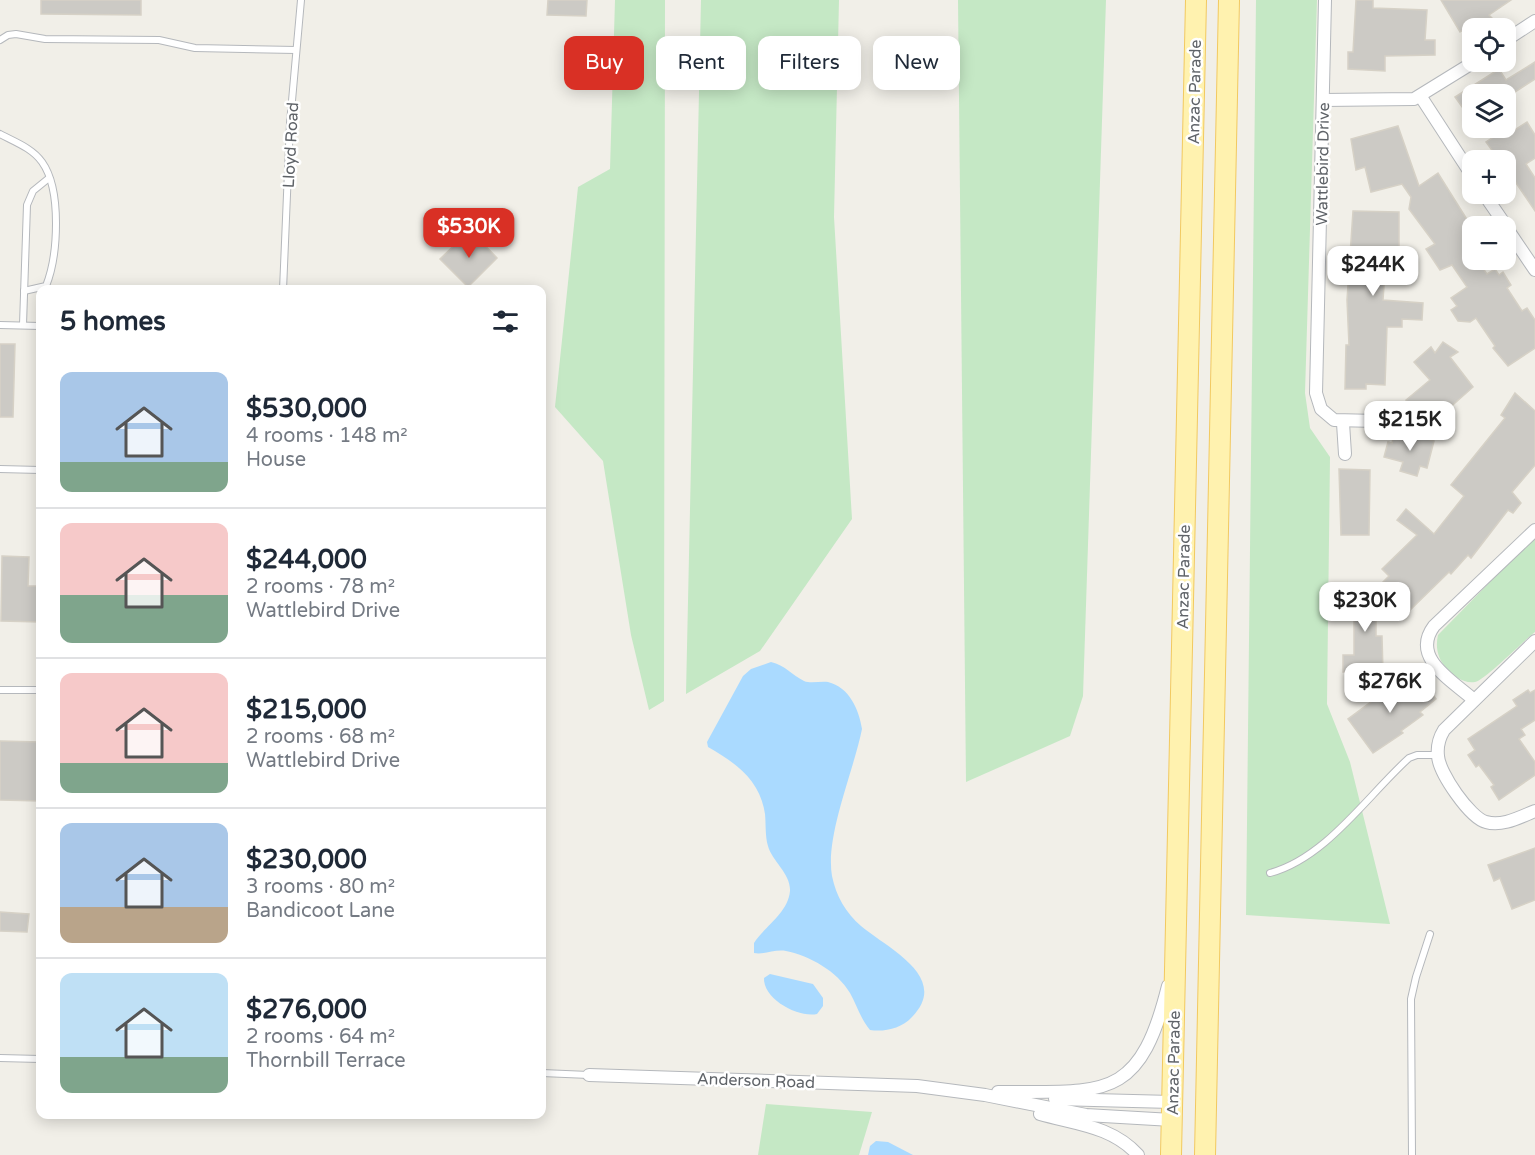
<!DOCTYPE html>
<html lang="en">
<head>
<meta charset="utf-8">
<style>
	:root { --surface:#fff; --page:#f6f6f7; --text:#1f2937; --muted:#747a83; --line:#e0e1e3; --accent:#d93025 }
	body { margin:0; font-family:"Varela Round",sans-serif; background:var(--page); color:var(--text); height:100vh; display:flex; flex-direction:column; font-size:22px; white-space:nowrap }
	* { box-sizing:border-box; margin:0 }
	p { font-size:20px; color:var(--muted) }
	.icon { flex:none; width:33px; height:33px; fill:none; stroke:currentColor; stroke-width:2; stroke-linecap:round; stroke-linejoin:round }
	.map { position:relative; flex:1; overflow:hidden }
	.side { position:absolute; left:36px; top:285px; width:510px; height:834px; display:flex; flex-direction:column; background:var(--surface); border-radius:12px; box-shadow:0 3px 15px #0003 }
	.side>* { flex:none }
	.banner { position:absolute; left:564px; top:36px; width:570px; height:54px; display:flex; gap:12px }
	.fabs { position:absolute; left:1462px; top:18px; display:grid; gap:12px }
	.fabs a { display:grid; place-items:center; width:54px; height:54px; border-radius:12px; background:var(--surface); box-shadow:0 3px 15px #0003; font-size:30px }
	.price { position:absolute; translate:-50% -51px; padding:0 14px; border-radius:12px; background:#fff; color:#222; font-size:20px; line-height:39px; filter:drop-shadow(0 2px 3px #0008) }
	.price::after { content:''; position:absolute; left:50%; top:36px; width:18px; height:14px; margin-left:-9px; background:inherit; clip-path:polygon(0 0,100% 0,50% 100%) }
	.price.selected { background:var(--accent); color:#fff }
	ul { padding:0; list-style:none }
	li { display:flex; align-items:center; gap:18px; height:150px; padding:0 24px }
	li+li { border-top:2px solid var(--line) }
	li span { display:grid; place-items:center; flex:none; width:168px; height:120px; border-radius:12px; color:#555 }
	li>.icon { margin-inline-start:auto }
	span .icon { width:72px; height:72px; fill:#fffc; stroke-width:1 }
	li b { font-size:26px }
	h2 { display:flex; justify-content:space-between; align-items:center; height:72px; padding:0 24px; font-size:26px }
	.pill { padding:0 21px; border-radius:12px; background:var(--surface); box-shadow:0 3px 15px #0003; font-size:21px; line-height:54px }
	.pill.selected { background:var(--accent); color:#fff }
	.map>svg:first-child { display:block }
	.green { fill:#c5e8c5 }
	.water { fill:#aadaff }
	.building { fill:#cccac5; stroke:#d6d1c6; stroke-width:1.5 }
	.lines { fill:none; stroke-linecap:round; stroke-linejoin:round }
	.lane-casing { stroke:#b5b8bc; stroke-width:8 }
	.street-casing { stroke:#b5b8bc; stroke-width:14 }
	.primary-casing { stroke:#f2c960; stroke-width:22 }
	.lane { stroke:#fff; stroke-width:6 }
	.street { stroke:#fff; stroke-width:12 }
	.primary { stroke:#fff2af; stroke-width:20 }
	.labels { text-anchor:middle; stroke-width:5; stroke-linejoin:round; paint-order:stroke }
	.street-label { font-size:16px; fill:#5f6368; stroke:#fff }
</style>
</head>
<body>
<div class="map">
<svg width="1535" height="1155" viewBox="0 0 1535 1155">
	<rect width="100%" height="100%" fill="#f1efe8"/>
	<!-- green -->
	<g class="green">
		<polygon points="615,0 665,0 664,701 649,710 631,635 603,461 555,407 578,187 610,169"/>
		<polygon points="701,0 839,0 834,217 852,519 760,651 686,694"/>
		<polygon points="958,0 1106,0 1083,696 1070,736 966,782"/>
		<polygon points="1256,0 1317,0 1305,393 1310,428 1330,457 1327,704 1350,762 1390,924 1246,915"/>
		<path d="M1535 536V632C1523 641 1485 680 1475 682 1464 684 1454 676 1447 669 1438 659 1435 648 1438 635Z"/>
		<polygon points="766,1104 872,1112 859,1155 758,1155"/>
	</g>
	<!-- water -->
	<g class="water">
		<path d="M771 662C785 665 792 675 804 681 811 684 820 681 828 682 849 687 859 709 862 729 854 770 825 836 832 876 836 896 846 913 861 926 887 948 951 977 912 1017 901 1029 884 1032 870 1030 860 1018 857 1005 850 993 837 971 810 956 786 951 775 949 764 955 754 953V943C765 926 788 913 790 891 791 874 772 861 768 846 765 836 766 824 765 814 760 780 736 763 708 747L707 742 743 676 751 669Z"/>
		<path d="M770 974 813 984 823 998V1006L817 1014C798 1018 763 999 764 978Z"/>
		<polygon points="876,1141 888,1142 913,1155 868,1155 870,1146"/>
	</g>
	<!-- building -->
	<g class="building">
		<polygon points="41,0 141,0 141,15 41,14"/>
		<polygon points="548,0 587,0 586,16 547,15"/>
		<polygon points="1356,0 1373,0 1373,8 1427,10 1425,40 1435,40 1435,55 1385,56 1385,71 1348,69 1348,52 1353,52"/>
		<polygon points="1441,0 1511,0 1489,15 1492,18 1479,26 1477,22 1473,23 1460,32"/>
		<polygon points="1535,62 1535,79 1512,94 1473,94 1473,106 1465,111 1455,97 1499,69 1506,80"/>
		<polygon points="1527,122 1535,135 1535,158 1526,164 1535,178 1535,211 1506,168 1506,160 1499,160 1486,142 1501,132 1504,137"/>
		<polygon points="1398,126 1419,186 1438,173 1473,229 1473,260 1477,260 1487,274 1495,269 1499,275 1503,272 1511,285 1507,288 1522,311 1527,308 1535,320 1535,348 1508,366 1493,348 1495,346 1476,318 1470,322 1458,321 1451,310 1457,306 1451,298 1467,287 1452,265 1440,270 1426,249 1435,244 1409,209 1411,197 1402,184 1371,192 1365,167 1356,170 1351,139"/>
		<polygon points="1353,211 1399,212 1399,272 1385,271 1383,300 1423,303 1422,320 1402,319 1402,327 1387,327 1385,385 1366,384 1366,389 1345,389 1346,345 1349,345 1347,300"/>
		<polygon points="470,230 497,258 468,287 440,259"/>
		<polygon points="1443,342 1458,352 1450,357 1473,387 1428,427 1406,400 1430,380 1414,362 1431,347 1435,353"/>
		<polygon points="0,344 15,344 13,417 0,417"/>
		<polygon points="1515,393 1535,411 1535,465 1512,492 1521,503 1513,513 1508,510 1471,558 1468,555 1451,574 1449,572 1410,610 1408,607 1402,613 1378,587 1389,576 1382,569 1417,535 1397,520 1406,509 1434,534 1464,496 1451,485 1505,418 1501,415"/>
		<polygon points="1395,430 1434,441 1427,468 1420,466 1417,476 1400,471 1403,462 1384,457 1388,442 1392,443"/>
		<polygon points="1339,469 1370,470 1369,535 1341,535"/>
		<polygon points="2,556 29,557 28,586 40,586 40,622 1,621"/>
		<polygon points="1347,590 1380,590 1380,611 1376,611 1376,636 1382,636 1383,672 1343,672 1343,655 1354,655 1354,611 1347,611"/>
		<polygon points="1391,679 1393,682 1397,679 1406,691 1414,685 1419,691 1426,686 1436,699 1420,712 1423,715 1401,731 1403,733 1373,753 1348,719 1383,693 1379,688"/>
		<polygon points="1528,690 1530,693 1535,690 1535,720 1521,729 1525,735 1519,739 1535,762 1535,775 1499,800 1491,787 1494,785 1479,765 1476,767 1468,755 1475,750 1468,739 1517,706 1513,700"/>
		<polygon points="0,741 40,742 40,801 0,800"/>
		<polygon points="1535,848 1535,900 1512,909 1500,878 1494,881 1488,865"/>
		<polygon points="0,912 29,914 27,932 0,931"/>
	</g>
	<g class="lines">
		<defs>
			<g id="lane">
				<polyline points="0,40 8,35 16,34 45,39 159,40 195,48 296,50"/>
				<path d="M0 134C15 142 32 148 42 162 62 190 58 256 46 286L24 291"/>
				<polyline points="283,290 290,123 301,0"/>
				<polyline points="0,325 40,326"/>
				<polyline points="23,325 27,205 33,191 49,178"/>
				<polyline points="0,469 40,470"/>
				<polyline points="0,690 40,690"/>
				<path d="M1270 873C1326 858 1367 796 1409 758L1417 755H1437"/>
				<polyline points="0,1058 40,1059"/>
				<polyline points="542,1073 589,1075"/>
				<polyline points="1412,1155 1411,999 1416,977 1430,934"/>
			</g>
			<g id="street">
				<polyline points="1325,0 1316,393 1321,409 1334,420 1377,421"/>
				<polyline points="1506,40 1535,21"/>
				<polyline points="1421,97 1473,177"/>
				<polyline points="1323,100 1414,99 1474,62"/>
				<polyline points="1484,194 1506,226"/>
				<polyline points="1506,227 1535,270"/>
				<polyline points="1343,423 1345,454"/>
				<path d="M1535 641 1444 730C1439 738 1437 747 1438 756 1439 773 1470 818 1486 822 1502 827 1520 817 1535 811"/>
				<path d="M1474 700C1453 681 1410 658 1434 626L1535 530"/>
				<polyline points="589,1075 917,1086 985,1095 1086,1115 1172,1120"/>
				<path d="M998 1092C1104 1091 1139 1103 1168 986"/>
				<polyline points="1055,1099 1172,1102"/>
				<path d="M1040 1114C1075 1124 1112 1126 1138 1155"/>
			</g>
			<g id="primary">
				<polyline points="1171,1155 1196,0"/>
				<polyline points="1205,1155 1229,0"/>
			</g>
		</defs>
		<!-- lane casing -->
		<use href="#lane" class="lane-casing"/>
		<!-- street casing -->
		<use href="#street" class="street-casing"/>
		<!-- primary casing -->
		<use href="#primary" class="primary-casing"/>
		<!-- lane -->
		<use href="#lane" class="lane"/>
		<!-- street -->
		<use href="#street" class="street"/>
		<!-- primary -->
		<use href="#primary" class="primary"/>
	</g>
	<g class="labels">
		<!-- street labels -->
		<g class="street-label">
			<text transform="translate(1194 92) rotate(-89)" y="6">Anzac Parade</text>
			<text transform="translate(290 145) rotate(-87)" y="6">Lloyd Road</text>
			<text transform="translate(1322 164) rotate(-89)" y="6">Wattlebird Drive</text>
			<text transform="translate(1183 577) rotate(-89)" y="6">Anzac Parade</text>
			<text transform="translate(1173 1063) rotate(-89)" y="6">Anzac Parade</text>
			<text transform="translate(756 1080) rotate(2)" y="6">Anderson Road</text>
		</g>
	</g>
</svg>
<div class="fabs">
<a><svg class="icon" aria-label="locate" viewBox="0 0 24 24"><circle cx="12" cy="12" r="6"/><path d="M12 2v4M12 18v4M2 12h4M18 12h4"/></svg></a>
<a><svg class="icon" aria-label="layers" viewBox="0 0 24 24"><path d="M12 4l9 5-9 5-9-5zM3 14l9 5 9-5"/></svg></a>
<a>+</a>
<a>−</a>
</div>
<b class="price selected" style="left:469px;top:259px">$530K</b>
<b class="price" style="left:1373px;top:297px">$244K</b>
<b class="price" style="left:1410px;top:452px">$215K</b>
<b class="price" style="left:1365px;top:633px">$230K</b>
<b class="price" style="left:1390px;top:714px">$276K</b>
<div class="banner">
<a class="pill selected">Buy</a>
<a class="pill">Rent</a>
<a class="pill">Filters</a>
<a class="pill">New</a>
</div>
<section class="side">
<h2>5 homes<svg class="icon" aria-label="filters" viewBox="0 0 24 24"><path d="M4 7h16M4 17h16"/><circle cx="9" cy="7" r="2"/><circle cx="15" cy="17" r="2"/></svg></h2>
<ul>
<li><span style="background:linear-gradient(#a9c7e8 75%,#7fa58c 0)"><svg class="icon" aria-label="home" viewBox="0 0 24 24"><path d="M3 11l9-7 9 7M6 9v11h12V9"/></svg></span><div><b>$530,000</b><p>4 rooms · 148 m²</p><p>House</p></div></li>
<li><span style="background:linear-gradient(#f6c9c9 60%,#7fa58c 0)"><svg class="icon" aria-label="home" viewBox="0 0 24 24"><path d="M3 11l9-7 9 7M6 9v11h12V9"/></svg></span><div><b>$244,000</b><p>2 rooms · 78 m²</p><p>Wattlebird Drive</p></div></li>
<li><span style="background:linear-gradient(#f6c9c9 75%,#7fa58c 0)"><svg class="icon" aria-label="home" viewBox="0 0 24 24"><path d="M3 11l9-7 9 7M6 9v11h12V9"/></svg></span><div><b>$215,000</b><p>2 rooms · 68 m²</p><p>Wattlebird Drive</p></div></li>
<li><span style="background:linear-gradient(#a9c7e8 70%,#b9a48a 0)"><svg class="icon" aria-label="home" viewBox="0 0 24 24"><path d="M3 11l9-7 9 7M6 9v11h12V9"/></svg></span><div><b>$230,000</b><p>3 rooms · 80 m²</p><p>Bandicoot Lane</p></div></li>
<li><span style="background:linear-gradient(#bfe0f5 70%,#7fa58c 0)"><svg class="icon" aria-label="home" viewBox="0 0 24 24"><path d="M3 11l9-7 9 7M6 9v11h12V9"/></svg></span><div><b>$276,000</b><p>2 rooms · 64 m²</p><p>Thornbill Terrace</p></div></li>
</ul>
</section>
</div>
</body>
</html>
